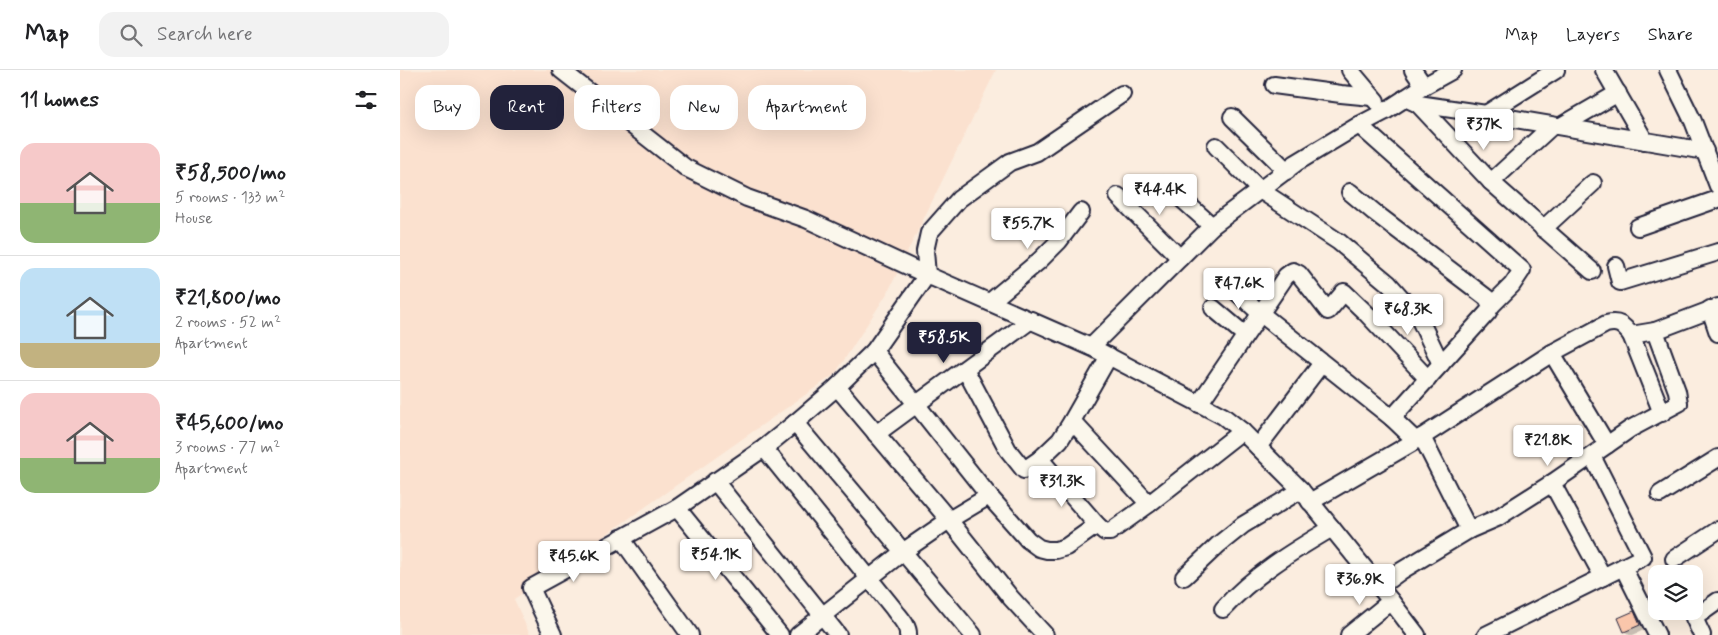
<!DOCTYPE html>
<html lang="en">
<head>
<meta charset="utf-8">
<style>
	:root { --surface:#fff; --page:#f2f2f2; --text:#202124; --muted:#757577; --line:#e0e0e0; --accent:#22223b }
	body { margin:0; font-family:Mynerve,sans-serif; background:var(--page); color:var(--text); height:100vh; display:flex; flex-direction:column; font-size:19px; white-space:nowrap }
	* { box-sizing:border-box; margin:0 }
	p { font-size:16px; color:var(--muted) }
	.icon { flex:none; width:28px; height:28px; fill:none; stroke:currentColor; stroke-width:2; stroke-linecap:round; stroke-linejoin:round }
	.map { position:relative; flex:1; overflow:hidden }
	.drawer { display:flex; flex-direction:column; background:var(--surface); width:400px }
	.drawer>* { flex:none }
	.hud { position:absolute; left:15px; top:15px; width:475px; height:45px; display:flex; gap:10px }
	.fabs { position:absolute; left:1248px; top:495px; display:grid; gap:10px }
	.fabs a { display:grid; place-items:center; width:55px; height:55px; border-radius:10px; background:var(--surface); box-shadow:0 5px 20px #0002; font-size:25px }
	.price { position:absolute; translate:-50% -42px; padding:0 11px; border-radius:5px; background:#fff; color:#222; font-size:16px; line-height:32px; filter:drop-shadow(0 1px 2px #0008) }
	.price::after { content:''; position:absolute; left:50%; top:30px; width:15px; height:11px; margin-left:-8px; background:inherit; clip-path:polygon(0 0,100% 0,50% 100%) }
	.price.active { background:var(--accent); color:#fff }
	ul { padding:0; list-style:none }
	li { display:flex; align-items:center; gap:15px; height:125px; padding:0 20px }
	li+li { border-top:1px solid var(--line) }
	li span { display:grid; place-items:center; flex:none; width:140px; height:100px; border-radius:15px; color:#555 }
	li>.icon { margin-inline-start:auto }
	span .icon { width:60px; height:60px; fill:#fffc; stroke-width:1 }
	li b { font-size:21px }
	h2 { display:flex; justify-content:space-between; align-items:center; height:60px; padding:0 20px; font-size:21px }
	.pill { padding:0 18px; border-radius:15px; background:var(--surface); box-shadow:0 5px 20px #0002; font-size:18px; line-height:45px }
	.pill.active { background:var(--accent); color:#fff }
	header { display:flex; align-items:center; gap:30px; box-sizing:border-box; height:70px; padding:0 25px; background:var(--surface); border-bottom:1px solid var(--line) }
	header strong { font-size:24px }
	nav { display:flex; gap:28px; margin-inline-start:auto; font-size:18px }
	.search { width:350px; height:45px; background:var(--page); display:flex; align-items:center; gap:12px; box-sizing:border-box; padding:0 18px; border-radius:15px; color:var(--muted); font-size:19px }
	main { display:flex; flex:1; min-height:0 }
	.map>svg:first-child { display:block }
	.built { fill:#fbe1cf }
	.shadow { fill:#0003 }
	.building { fill:#fac6ab; stroke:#22223b }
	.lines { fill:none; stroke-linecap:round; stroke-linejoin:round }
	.minor-casing { stroke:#22223b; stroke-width:20 }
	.minor { stroke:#fbf7ec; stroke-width:16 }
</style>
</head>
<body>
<header>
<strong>Map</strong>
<div class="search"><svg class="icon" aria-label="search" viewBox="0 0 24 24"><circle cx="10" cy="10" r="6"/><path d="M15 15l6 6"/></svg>Search here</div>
<nav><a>Map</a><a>Layers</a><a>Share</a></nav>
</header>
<main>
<section class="drawer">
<h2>11 homes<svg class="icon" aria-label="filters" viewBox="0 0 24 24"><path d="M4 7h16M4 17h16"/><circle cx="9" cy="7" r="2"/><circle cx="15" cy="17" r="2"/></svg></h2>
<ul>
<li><span style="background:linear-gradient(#f6c9c9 60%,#8fb573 0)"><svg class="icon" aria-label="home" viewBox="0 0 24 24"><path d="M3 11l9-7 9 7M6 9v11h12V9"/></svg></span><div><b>₹58,500/mo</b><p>5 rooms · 133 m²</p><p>House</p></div></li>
<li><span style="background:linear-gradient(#bfe0f5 75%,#c2b280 0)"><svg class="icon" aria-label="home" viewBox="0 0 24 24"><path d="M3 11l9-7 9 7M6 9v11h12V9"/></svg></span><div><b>₹21,800/mo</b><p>2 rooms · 52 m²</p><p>Apartment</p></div></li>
<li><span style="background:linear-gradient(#f6c9c9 65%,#8fb573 0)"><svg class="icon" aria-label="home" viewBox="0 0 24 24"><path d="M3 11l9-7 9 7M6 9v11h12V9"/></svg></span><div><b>₹45,600/mo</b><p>3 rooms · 77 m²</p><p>Apartment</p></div></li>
</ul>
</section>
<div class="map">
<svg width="1318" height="565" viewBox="0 0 1318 565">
	<rect width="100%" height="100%" fill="#fbeddf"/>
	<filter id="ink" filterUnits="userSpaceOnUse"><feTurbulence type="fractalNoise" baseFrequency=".02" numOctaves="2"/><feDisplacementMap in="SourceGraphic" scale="10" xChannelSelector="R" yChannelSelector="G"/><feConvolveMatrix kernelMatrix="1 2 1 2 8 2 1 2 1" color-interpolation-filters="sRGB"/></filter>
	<g filter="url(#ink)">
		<!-- built -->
		<polygon class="built" points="0,0 596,0 488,222 435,304 114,529 130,565 0,565"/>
		<!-- shadow -->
		<polygon class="shadow" points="1234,543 1239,548 1244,560 1233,565 1229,565 1225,561 1220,549"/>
		<!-- building -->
		<polygon class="building" points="1234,541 1240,555 1224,562 1218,548"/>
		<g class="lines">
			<defs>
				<g id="minor">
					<polyline points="161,0 286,98 347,128 406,149 527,205 691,277 823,346 842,361 901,420 991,531 1017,565"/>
					<polyline points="950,0 976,31"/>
					<polyline points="1013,0 1024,16"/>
					<polyline points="1204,0 1245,71"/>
					<polyline points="1268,0 1293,51 1318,116"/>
					<polyline points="874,15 941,24 972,27"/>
					<polyline points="1005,28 1018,34 1086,44 1305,81"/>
					<polyline points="1018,34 1091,112 1152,56"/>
					<polyline points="1086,44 1156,0"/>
					<polyline points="832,47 887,101"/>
					<polyline points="959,55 1122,200 1112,215 1091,236"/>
					<polyline points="1161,56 1218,23"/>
					<polyline points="816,76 860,120 939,172 989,214 1019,248 1041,294"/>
					<polyline points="1091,112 1192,201"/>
					<polyline points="774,122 812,156"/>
					<polyline points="950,122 974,142 1087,228 1091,236 1088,242 992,348"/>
					<polyline points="718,126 780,188"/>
					<polyline points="1238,157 1318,129"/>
					<polyline points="1143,159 1193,113"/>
					<polyline points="1216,196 1220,212 1318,182"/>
					<polyline points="827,213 860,243 992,348 1015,370"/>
					<polyline points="590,232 639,191 659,171 681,142"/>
					<polyline points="813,238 845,265"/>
					<polyline points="1310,239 1318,263"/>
					<polyline points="1231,265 1262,343"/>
					<polyline points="691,277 812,156 896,93 959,55 984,42 1024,16 1053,0"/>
					<polyline points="474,281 589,426 628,470 639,478 647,480 656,480 666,477 697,455"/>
					<polyline points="1152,283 1207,375"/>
					<polyline points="709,286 672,351 749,434 842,361"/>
					<polyline points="565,299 608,380 624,400 640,389"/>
					<polyline points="437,317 549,450 611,528 645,565"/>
					<polyline points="799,334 886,206 893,201 899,204 928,241 944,222 966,243 1028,309"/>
					<polyline points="672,351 660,370 640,389 697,455 705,462 710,462 749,434"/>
					<polyline points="395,353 573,565"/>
					<polyline points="476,364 631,250"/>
					<polyline points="858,377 922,293"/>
					<path d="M364 378 493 538C498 546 509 555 508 565"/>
					<polyline points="315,411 438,565"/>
					<polyline points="1260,424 1318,388"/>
					<path d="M910 432 1022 367 1152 283 1206 254C1219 251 1223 255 1231 265L1255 261 1318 237"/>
					<polyline points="277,438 380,565"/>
					<polyline points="1069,460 1097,448 1152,413"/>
					<polyline points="221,468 290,565"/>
					<polyline points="1274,489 1318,460"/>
					<polyline points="1223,497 1257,565"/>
					<polyline points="784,507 818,475 843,455 901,420"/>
					<polyline points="1203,507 1152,413 1230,359 1279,333 1277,321 1255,261"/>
					<polyline points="979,517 1001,501 1069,460 1022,367"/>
					<path d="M823 539C853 505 893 481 932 458"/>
					<polyline points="153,565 131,518 277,438 364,378 395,353 437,317 474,281 527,205 525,181 529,163 559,129 610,92 637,82 722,24"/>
					<polyline points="398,565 504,481 549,450 589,426"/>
					<polyline points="949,565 991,531"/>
					<polyline points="1086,565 1243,487 1192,386"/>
					<polyline points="1302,565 1294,548 1318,531"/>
				</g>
			</defs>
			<!-- minor casing -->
			<use href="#minor" class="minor-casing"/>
			<!-- minor -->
			<use href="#minor" class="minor"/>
		</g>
	</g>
</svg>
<div class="fabs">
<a><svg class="icon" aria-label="layers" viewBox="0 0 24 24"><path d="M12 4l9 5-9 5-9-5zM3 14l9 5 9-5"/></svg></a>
</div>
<b class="price" style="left:1084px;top:81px">₹37K</b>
<b class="price" style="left:760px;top:146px">₹44.4K</b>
<b class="price" style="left:628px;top:180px">₹55.7K</b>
<b class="price" style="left:839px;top:240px">₹47.6K</b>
<b class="price" style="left:1008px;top:266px">₹68.3K</b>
<b class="price active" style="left:544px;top:294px">₹58.5K</b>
<b class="price" style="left:1148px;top:397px">₹21.8K</b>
<b class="price" style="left:662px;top:438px">₹31.3K</b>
<b class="price" style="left:316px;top:511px">₹54.1K</b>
<b class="price" style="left:174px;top:513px">₹45.6K</b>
<b class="price" style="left:960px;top:536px">₹36.9K</b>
<div class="hud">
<a class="pill">Buy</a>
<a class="pill active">Rent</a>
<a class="pill">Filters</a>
<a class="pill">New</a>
<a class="pill">Apartment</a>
</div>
</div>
</main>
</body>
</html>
